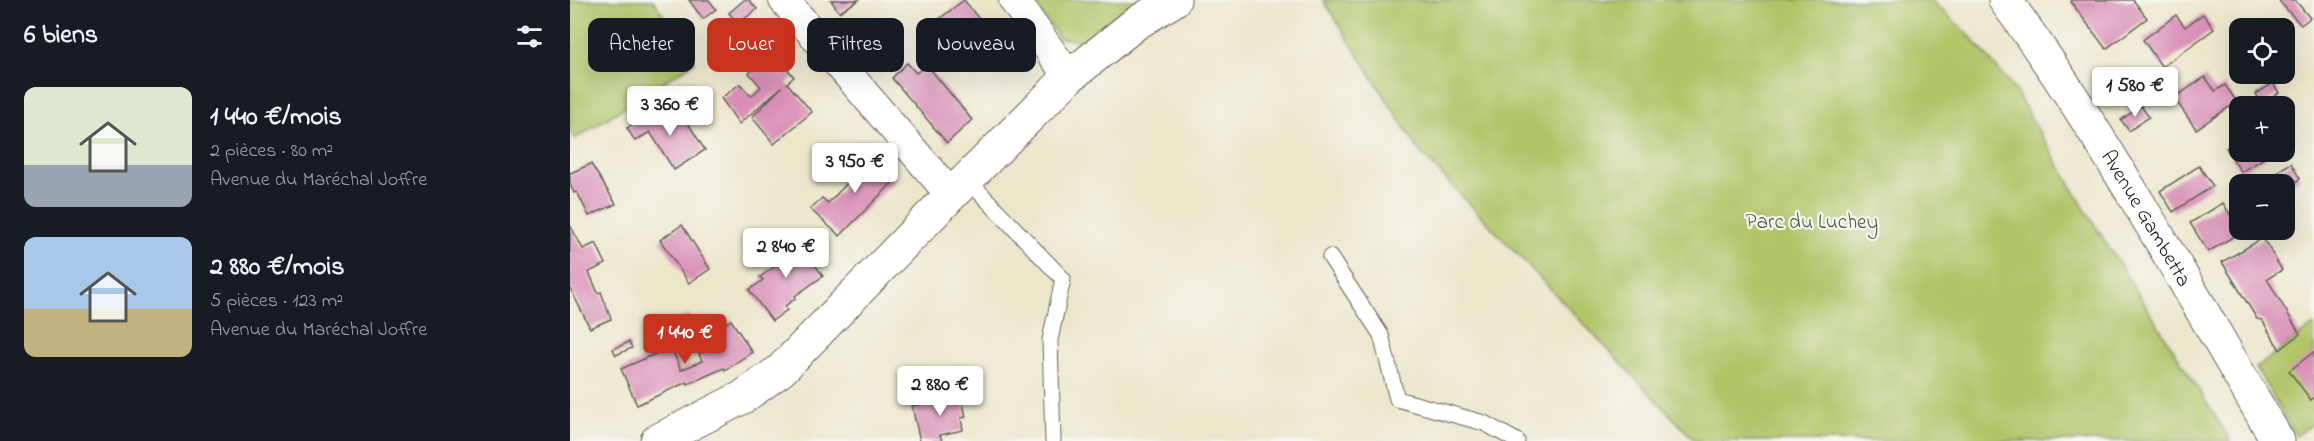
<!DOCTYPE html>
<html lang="fr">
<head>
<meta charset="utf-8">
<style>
	:root { --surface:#171b24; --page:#242831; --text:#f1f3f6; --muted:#9ea1a6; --accent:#c8321e }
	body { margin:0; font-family:"Indie Flower",sans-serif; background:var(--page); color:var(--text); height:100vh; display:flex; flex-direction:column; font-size:22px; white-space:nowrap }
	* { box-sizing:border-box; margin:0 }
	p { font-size:20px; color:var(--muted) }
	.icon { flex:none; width:33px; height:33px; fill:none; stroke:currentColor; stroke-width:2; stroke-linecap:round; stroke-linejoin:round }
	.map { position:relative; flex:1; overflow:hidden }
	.details { display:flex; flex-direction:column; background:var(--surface); width:570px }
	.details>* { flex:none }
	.guide { position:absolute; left:18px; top:18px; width:570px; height:54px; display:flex; gap:12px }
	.buttons { position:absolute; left:1659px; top:18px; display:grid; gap:12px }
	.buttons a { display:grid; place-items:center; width:66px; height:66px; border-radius:12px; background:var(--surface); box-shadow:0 6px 24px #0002; font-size:30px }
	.price { position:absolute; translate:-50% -51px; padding:0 14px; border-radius:6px; background:#fff; color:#222; font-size:20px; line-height:39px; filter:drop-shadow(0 2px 3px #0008) }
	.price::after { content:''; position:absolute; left:50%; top:36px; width:18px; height:14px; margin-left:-9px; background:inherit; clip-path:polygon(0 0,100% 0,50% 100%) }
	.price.selected { background:var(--accent); color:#fff }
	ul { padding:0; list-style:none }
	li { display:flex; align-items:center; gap:18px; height:150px; padding:0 24px }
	li span { display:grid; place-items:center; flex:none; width:168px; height:120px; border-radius:12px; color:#555 }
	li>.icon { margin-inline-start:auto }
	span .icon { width:72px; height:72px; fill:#fffc; stroke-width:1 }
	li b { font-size:26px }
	h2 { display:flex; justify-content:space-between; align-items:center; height:72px; padding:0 24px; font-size:26px }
	.chip { padding:0 21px; border-radius:12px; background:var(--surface); box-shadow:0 6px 24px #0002; font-size:21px; line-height:54px }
	.chip.selected { background:var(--accent); color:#fff }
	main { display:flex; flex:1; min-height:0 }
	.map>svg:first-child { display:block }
	.green { fill:#b0c468; stroke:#667042; stroke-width:1.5 }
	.building { fill:#d98eb5 }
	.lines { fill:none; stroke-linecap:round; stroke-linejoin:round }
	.lane-casing { stroke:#656359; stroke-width:17 }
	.street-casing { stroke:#656359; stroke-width:32 }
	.secondary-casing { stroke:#656359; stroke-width:35 }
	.lane { stroke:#fff; stroke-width:15 }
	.street { stroke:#fff; stroke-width:30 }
	.secondary { stroke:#fff; stroke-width:33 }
	.labels { text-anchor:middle; stroke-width:4.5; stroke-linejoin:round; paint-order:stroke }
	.street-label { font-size:21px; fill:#1c1c1c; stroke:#f6f6f2 }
	.park-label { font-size:21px; fill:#505737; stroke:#f6f6f2 }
</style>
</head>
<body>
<main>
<section class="details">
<h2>6 biens<svg class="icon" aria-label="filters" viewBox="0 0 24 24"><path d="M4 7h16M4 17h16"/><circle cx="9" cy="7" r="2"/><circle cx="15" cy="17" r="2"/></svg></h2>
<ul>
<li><span style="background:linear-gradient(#dfe7d0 65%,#9aa5b1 0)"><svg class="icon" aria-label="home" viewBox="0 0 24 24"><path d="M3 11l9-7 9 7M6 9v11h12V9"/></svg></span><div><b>1 440 €/mois</b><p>2 pièces · 80 m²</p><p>Avenue du Maréchal Joffre</p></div></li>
<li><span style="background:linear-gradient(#a9c7e8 60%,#c2b280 0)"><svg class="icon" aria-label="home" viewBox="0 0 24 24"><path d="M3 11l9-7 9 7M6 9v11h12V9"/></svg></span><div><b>2 880 €/mois</b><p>5 pièces · 123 m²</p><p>Avenue du Maréchal Joffre</p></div></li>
</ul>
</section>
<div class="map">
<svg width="1744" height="441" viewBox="0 0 1744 441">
	<rect width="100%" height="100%" fill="#f6f6f2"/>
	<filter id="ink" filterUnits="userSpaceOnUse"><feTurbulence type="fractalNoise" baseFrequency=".0167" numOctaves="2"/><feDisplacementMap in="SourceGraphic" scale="12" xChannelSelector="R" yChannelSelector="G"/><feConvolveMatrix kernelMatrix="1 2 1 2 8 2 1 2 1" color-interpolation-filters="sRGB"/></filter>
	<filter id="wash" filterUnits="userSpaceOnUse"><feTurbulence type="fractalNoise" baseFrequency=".008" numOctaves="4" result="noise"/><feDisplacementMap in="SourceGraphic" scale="24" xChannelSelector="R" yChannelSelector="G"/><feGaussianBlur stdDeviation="1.35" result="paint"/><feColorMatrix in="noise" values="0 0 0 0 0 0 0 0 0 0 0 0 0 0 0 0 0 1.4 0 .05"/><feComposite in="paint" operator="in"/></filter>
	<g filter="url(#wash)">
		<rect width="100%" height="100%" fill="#ece6cb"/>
		<!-- green -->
		<g class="green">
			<polygon points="0,0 83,0 125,62 5,139 0,132"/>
			<polygon points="463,0 567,0 513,41 489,38"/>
			<polygon points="753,0 1361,0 1398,34 1443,87 1516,211 1661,441 1125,441 850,152"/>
			<polygon points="1744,325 1744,423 1726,436 1686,368"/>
		</g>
		<g id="blocks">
			<!-- building -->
			<g class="building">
				<polygon points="119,0 139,0 146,9 133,19"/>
				<polygon points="174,0 179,0 187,9 168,24 159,13"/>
				<polygon points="261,0 289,0 269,12"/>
				<polygon points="394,0 426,41 400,61 368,20"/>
				<polygon points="1502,0 1563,0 1577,18 1536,49 1501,2"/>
				<polygon points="1710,0 1725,0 1740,18 1731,25 1709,1"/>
				<polygon points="1633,14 1644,29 1592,67 1573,40 1606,15 1615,27"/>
				<polygon points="204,52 224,77 217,83 242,112 204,144 182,117 212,87 169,124 151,98 170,84 181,96 191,87 179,73"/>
				<polygon points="337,63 346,73 357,65 402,120 377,143 322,78"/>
				<polygon points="1635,77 1645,91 1655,85 1667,102 1626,129 1604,98"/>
				<polygon points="1703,83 1709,93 1692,104 1686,94"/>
				<polygon points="1571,106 1579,117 1559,131 1551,120"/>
				<polygon points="89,108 97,121 111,112 135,150 104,170 80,132 65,141 57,128"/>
				<polygon points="1670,139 1670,152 1693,152 1696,157 1671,172 1656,148"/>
				<polygon points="292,146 325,180 270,236 240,209 252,198 258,203 291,169 280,158"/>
				<polygon points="1721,163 1730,179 1714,188 1714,184 1693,184 1691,182"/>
				<polygon points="21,164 46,204 19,216 7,192 4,193 0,184 0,173"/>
				<polygon points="1629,166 1643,186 1603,212 1590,191"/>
				<polygon points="1653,203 1671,232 1638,252 1620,223"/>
				<polygon points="0,225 13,249 26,243 36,264 19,272 28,293 31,292 41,319 20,328 0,288"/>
				<polygon points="112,225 140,269 119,283 90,240"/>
				<polygon points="222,233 253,276 225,296 226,298 215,306 217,310 202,321 179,290 193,280 190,277 205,266 202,263 216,253 208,243"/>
				<polygon points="1693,238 1712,270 1697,279 1730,334 1710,350 1692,320 1687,319 1652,262"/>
				<polygon points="119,315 125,324 104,334 99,323"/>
				<polygon points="161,320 182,352 155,370 154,368 118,384 117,382 67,405 51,369 101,347 111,370 132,361 129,354 140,348 134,338"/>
				<polygon points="59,342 62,348 46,355 43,349"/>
				<polygon points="1744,352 1744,397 1741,400 1719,371"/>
				<polygon points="390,390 396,417 391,418 393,430 370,435 372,441 350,441 342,406 371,399 370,395"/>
			</g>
		</g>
	</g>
	<g filter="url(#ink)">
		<use href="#blocks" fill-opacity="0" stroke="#656359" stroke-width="1.5"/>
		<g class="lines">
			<defs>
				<g id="lane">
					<polyline points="397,179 493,279 480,340 483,441"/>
					<polyline points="760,257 811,335 827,399 914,423 947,441"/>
				</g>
				<g id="street">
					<polyline points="214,0 381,195"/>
					<polyline points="444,0 499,77"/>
				</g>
				<g id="secondary">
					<path id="s1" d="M1435 0C1537 139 1620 292 1708 441"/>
					<polyline points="87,441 173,397 211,370 381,195 499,77 565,24 604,0"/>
				</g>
			</defs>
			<!-- lane casing -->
			<use href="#lane" class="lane-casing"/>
			<!-- street casing -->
			<use href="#street" class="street-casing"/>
			<!-- secondary casing -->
			<use href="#secondary" class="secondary-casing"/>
			<!-- lane -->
			<use href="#lane" class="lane"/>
			<!-- street -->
			<use href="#street" class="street"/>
			<!-- secondary -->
			<use href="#secondary" class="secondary"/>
		</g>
	</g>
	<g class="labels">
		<!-- street labels -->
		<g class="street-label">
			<text dy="7" stroke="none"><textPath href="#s1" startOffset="260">Avenue Gambetta</textPath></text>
		</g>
		<!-- park labels -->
		<g class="park-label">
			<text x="1242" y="228">Parc du Luchey</text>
		</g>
	</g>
</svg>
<div class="buttons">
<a><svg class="icon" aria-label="locate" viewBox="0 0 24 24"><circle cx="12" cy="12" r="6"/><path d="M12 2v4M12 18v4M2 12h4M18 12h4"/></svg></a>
<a>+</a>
<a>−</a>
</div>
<b class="price" style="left:1565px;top:118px">1 580 €</b>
<b class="price" style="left:100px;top:137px">3 360 €</b>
<b class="price" style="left:285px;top:194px">3 950 €</b>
<b class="price" style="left:216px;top:279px">2 840 €</b>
<b class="price selected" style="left:115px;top:365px">1 440 €</b>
<b class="price" style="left:370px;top:417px">2 880 €</b>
<div class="guide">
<a class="chip">Acheter</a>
<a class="chip selected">Louer</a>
<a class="chip">Filtres</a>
<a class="chip">Nouveau</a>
</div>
</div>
</main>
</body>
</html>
